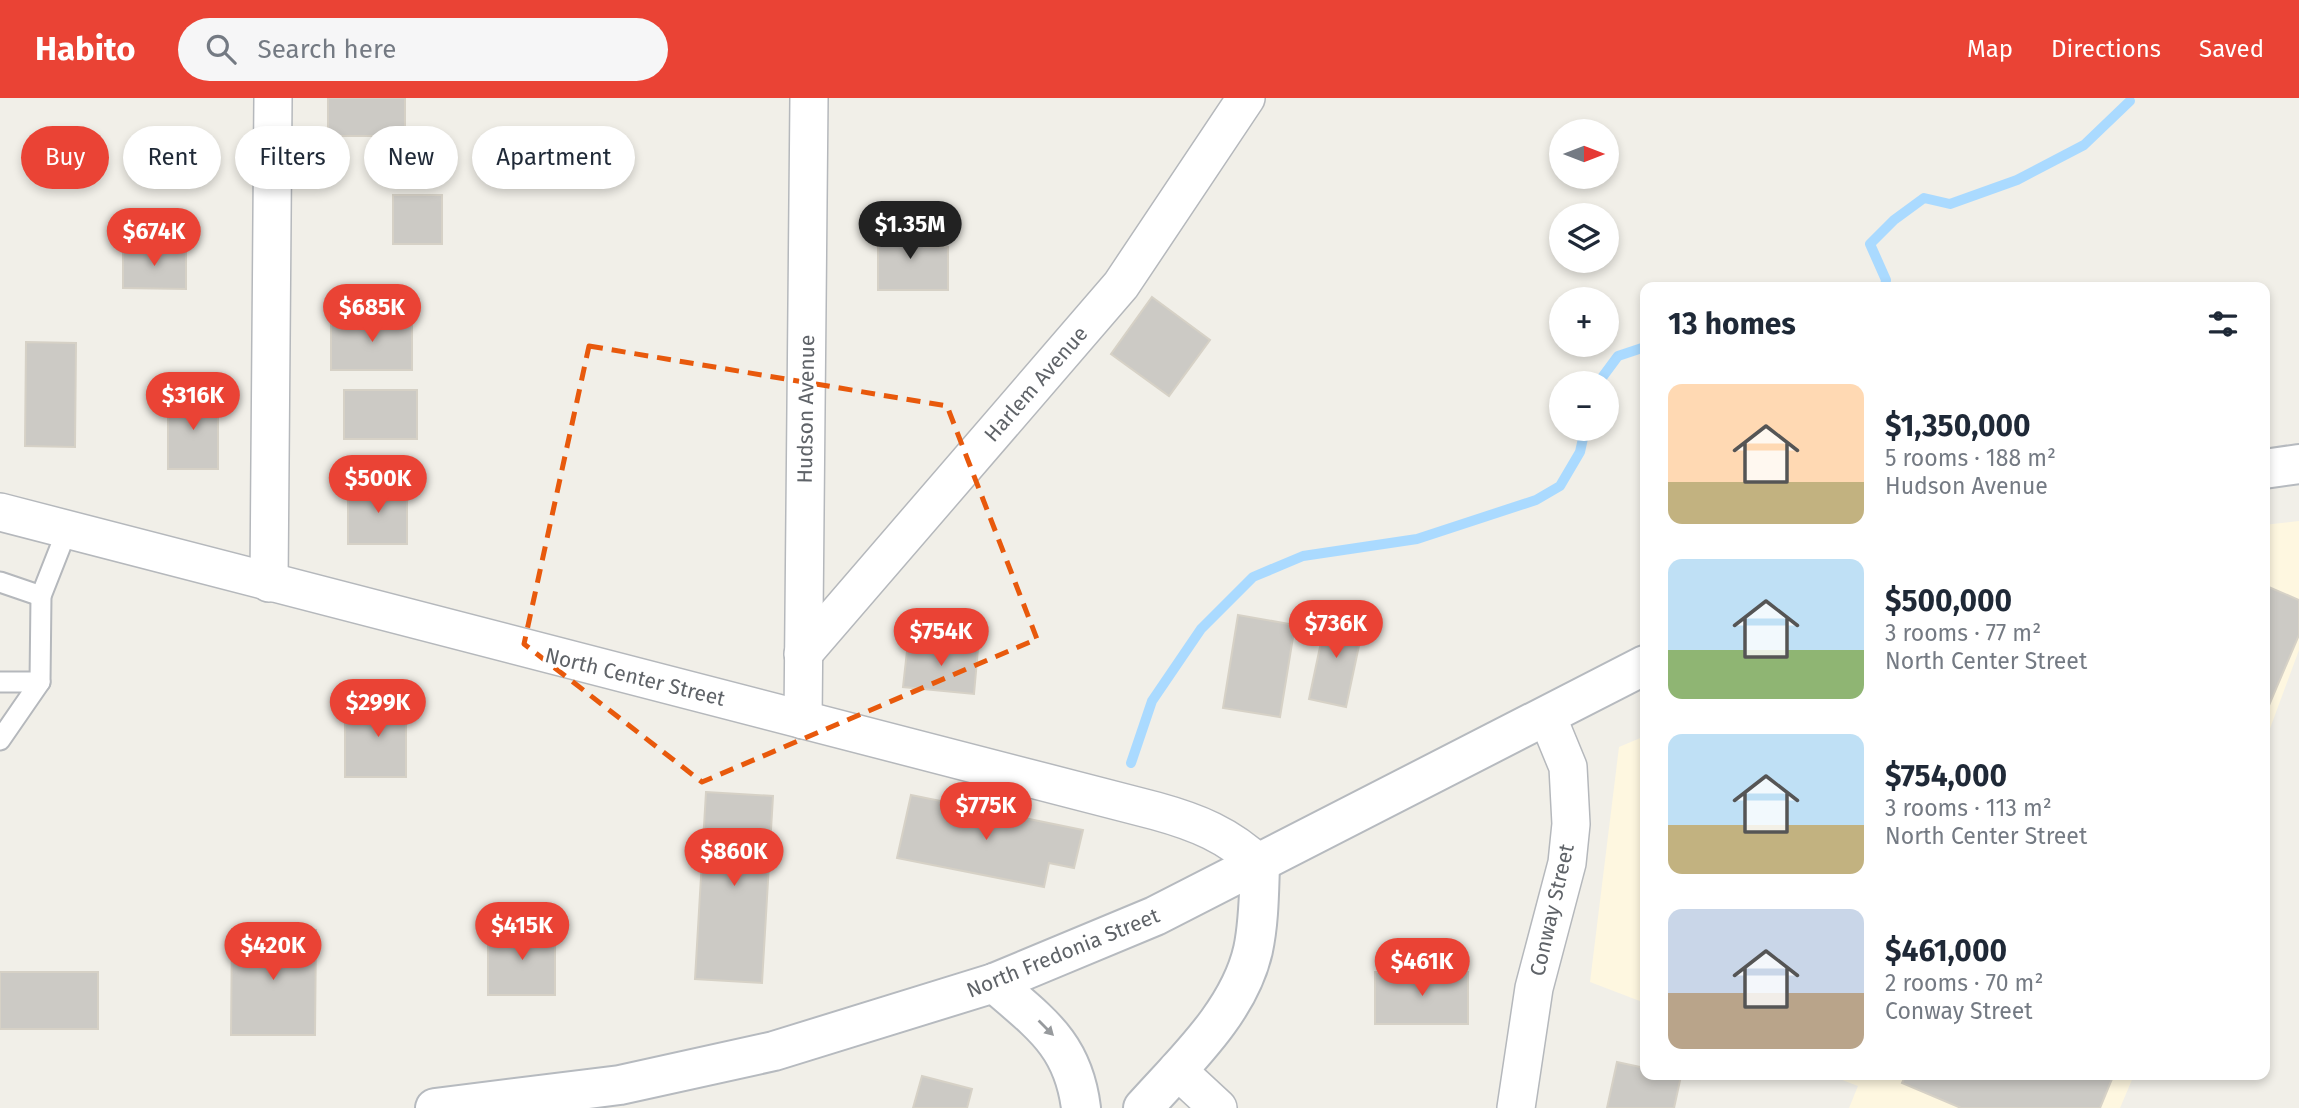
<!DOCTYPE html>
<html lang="en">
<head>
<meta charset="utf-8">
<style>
	:root { --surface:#fff; --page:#f6f6f7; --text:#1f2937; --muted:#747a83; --accent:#ea4335 }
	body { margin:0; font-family:"Fira Sans",sans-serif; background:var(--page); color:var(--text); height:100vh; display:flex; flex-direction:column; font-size:26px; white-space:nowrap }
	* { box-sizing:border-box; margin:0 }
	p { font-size:23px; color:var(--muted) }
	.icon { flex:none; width:38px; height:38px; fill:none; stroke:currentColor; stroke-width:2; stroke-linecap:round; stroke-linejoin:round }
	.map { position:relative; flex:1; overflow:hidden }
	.side { position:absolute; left:1640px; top:184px; width:630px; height:798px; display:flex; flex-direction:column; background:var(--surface); border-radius:14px; box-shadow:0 4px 10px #0003 }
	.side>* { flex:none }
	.guide { position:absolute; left:21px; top:28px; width:665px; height:63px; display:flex; gap:14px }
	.needle { width:46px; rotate:90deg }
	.fabs { position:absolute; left:1549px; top:21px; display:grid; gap:14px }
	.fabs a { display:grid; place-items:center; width:70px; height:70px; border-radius:50%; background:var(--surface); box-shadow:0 4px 10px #0003; font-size:35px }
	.price { position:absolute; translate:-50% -60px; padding:0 16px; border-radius:24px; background:var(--accent); color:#fff; font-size:23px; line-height:46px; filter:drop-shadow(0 2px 4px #0008) }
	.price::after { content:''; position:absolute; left:50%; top:42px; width:21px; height:16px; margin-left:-10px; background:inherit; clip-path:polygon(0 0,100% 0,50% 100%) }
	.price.on { background:#222; color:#fff }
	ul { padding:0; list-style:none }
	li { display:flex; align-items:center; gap:21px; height:175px; padding:0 28px }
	li span { display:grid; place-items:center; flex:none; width:196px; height:140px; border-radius:14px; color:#555 }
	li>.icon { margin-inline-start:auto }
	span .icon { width:84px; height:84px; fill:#fffc; stroke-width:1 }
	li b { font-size:30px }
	h2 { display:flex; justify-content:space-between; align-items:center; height:84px; padding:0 28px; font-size:30px }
	.chip { padding:0 24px; border-radius:32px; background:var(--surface); box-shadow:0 4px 10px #0003; font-size:24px; line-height:63px }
	.chip.on { background:var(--accent); color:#fff }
	header { display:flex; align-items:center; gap:42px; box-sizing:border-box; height:98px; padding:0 35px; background:var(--accent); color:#fff }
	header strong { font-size:33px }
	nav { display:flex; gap:38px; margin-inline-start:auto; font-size:24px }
	.search { width:490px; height:63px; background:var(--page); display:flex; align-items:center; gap:18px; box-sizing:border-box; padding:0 24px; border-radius:38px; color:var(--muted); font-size:26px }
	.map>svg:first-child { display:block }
	.commercial { fill:#fef7e0 }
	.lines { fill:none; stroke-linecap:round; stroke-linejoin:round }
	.stream { stroke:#aadaff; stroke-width:10 }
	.building { fill:#cccac5; stroke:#d6d1c6; stroke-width:2 }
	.lane-casing { stroke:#b5b8bc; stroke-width:23 }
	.street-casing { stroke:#b5b8bc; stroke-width:40 }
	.secondary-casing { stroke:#b6babf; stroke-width:42 }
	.lane { stroke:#fff; stroke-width:19 }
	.street { stroke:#fff; stroke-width:37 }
	.secondary { stroke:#fff; stroke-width:38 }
	.oneway { fill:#979a9d }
	.marked { fill:none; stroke:#e8590c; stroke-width:5; stroke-dasharray:14 9; stroke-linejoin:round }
	.labels { text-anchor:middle; stroke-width:7; stroke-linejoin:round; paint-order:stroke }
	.street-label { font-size:21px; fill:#5f6368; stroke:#fff }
</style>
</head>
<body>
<header>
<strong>Habito</strong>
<div class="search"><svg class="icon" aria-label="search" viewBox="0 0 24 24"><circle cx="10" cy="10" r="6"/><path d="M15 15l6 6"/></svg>Search here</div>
<nav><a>Map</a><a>Directions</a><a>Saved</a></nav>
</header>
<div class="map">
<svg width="2299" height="1010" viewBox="0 0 2299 1010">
	<rect width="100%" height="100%" fill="#f1efe8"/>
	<!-- commercial -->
	<g class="commercial">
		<polygon points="2299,423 2299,552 2265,644 2264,427"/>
		<polygon points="1645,638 1645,905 1590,884 1619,649"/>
		<polygon points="1829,977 2134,977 2120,1010 1849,1010 1858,988"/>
	</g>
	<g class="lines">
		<!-- stream -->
		<g class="stream">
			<polyline points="1885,189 1886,182 1870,146 1894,122 1924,100 1950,106 2017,82 2084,47 2130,3"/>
			<polyline points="1598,285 1618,258 1645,249"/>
			<polyline points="1131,665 1152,603 1201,531 1253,479 1303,458 1417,441 1536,402 1560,388 1580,354 1585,331"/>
		</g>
	</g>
	<!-- building -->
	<g class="building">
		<rect x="328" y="0" width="77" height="38"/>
		<rect x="393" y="97" width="49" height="49"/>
		<polygon points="878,128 924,128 924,149 948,149 948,192 878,192"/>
		<polygon points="123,148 186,149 186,191 123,190"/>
		<polygon points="1152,199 1210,242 1169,298 1111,256"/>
		<rect x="331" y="221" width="81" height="51"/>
		<polygon points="26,244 76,245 75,349 25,348"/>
		<rect x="344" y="292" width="73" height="49"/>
		<rect x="168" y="297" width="50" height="74"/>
		<rect x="348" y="388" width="59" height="58"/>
		<polygon points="2264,487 2299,502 2299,537 2264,619"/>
		<polygon points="1327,516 1364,524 1346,609 1309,601"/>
		<polygon points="1238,517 1295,527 1280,619 1223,610"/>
		<polygon points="908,544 978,551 974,596 903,589"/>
		<polygon points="360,598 406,598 406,679 345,679 345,625 360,625"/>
		<polygon points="706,694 773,698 762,885 695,881"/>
		<polygon points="911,697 1083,732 1074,770 1049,765 1044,789 897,760"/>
		<polygon points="232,831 316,832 315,937 231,937"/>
		<rect x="488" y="831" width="67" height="66"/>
		<rect x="0" y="874" width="98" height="57"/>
		<rect x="1375" y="874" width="93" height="52"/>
		<polygon points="1617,964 1645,970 1645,976 1681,978 1674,1010 1607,1010"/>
		<polygon points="1906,976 2114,976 2100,1010 1961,1010 1902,985"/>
		<polygon points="922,978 972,991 967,1010 913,1010"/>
	</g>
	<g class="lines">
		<defs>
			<g id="lane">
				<polyline points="0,484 41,498"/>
				<polyline points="0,584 40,584 41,498 67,432"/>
				<polyline points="0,642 40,584"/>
			</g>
			<g id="street">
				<path d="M0 414 1156 713C1196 724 1229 737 1260 767"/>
				<polyline points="269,485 273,0"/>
				<polyline points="803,556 1121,187 1246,0"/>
				<polyline points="803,622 809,0"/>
				<polyline points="1177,972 1218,1010"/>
				<polyline points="1516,1010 1534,890 1567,765 1571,726 1568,669 1547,618"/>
			</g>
			<g id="secondary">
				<polyline points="2264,371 2299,366"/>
				<path d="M994 885C1040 925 1073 946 1081 1010"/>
				<polyline points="435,1010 620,987 774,953 994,885 1155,818 1645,567"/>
				<path d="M1143 1010C1184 964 1239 914 1253 852 1259 824 1259 795 1260 767"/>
			</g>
		</defs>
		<!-- lane casing -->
		<use href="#lane" class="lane-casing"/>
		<!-- street casing -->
		<use href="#street" class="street-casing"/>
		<!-- secondary casing -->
		<use href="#secondary" class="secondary-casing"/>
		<!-- lane -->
		<use href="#lane" class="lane"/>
		<!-- street -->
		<use href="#street" class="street"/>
		<!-- secondary -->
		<use href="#secondary" class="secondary"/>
	</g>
	<!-- one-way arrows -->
	<defs><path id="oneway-solid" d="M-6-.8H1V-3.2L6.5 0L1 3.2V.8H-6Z" transform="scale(1.75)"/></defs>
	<use class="oneway" href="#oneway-solid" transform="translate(1046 930) rotate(45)"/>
	<!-- marked area -->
	<path class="marked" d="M589 248 947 308 1037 541 702 684 524 546Z"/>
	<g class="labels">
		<!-- street labels -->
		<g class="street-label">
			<text transform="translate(1036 286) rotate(-49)" y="7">Harlem Avenue</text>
			<text transform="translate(806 311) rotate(-89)" y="7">Hudson Avenue</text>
			<text transform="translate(635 579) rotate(14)" y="7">North Center Street</text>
			<text transform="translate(1552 812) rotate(-77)" y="7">Conway Street</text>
			<text transform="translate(1063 855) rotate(-22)" y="7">North Fredonia Street</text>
		</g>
	</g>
</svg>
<div class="fabs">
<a><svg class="needle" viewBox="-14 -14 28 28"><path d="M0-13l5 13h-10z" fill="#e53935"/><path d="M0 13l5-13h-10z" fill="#747a83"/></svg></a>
<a><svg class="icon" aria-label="layers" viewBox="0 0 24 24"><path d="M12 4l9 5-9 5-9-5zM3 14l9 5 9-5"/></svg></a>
<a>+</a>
<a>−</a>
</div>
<b class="price on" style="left:910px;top:163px">$1.35M</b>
<b class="price" style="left:154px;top:170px">$674K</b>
<b class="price" style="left:372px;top:246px">$685K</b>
<b class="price" style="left:193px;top:334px">$316K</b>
<b class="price" style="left:378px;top:417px">$500K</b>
<b class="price" style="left:1336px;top:562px">$736K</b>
<b class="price" style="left:941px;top:570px">$754K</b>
<b class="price" style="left:378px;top:641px">$299K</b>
<b class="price" style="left:986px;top:744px">$775K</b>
<b class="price" style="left:734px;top:790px">$860K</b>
<b class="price" style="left:522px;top:864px">$415K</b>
<b class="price" style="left:273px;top:884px">$420K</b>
<b class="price" style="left:1422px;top:900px">$461K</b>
<div class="guide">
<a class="chip on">Buy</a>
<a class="chip">Rent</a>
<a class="chip">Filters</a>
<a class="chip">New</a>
<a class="chip">Apartment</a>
</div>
<section class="side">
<h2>13 homes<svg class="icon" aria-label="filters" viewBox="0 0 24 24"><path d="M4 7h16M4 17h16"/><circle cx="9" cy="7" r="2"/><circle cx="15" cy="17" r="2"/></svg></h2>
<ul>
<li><span style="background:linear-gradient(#ffd9b3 70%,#c2b280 0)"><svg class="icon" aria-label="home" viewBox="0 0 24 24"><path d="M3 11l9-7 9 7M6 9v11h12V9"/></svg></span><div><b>$1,350,000</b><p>5 rooms · 188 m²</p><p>Hudson Avenue</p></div></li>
<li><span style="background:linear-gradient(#bfe0f5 65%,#8fb573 0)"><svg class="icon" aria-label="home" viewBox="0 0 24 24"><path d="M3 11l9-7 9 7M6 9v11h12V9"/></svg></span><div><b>$500,000</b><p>3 rooms · 77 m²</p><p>North Center Street</p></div></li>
<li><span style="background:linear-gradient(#bfe0f5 65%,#c2b280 0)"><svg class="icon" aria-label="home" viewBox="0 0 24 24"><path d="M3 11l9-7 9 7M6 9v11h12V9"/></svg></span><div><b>$754,000</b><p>3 rooms · 113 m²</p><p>North Center Street</p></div></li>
<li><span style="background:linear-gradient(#c9d6e8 60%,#b9a48a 0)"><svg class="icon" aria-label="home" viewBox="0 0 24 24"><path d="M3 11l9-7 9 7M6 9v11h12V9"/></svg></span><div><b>$461,000</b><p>2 rooms · 70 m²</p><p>Conway Street</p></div></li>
</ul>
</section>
</div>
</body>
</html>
